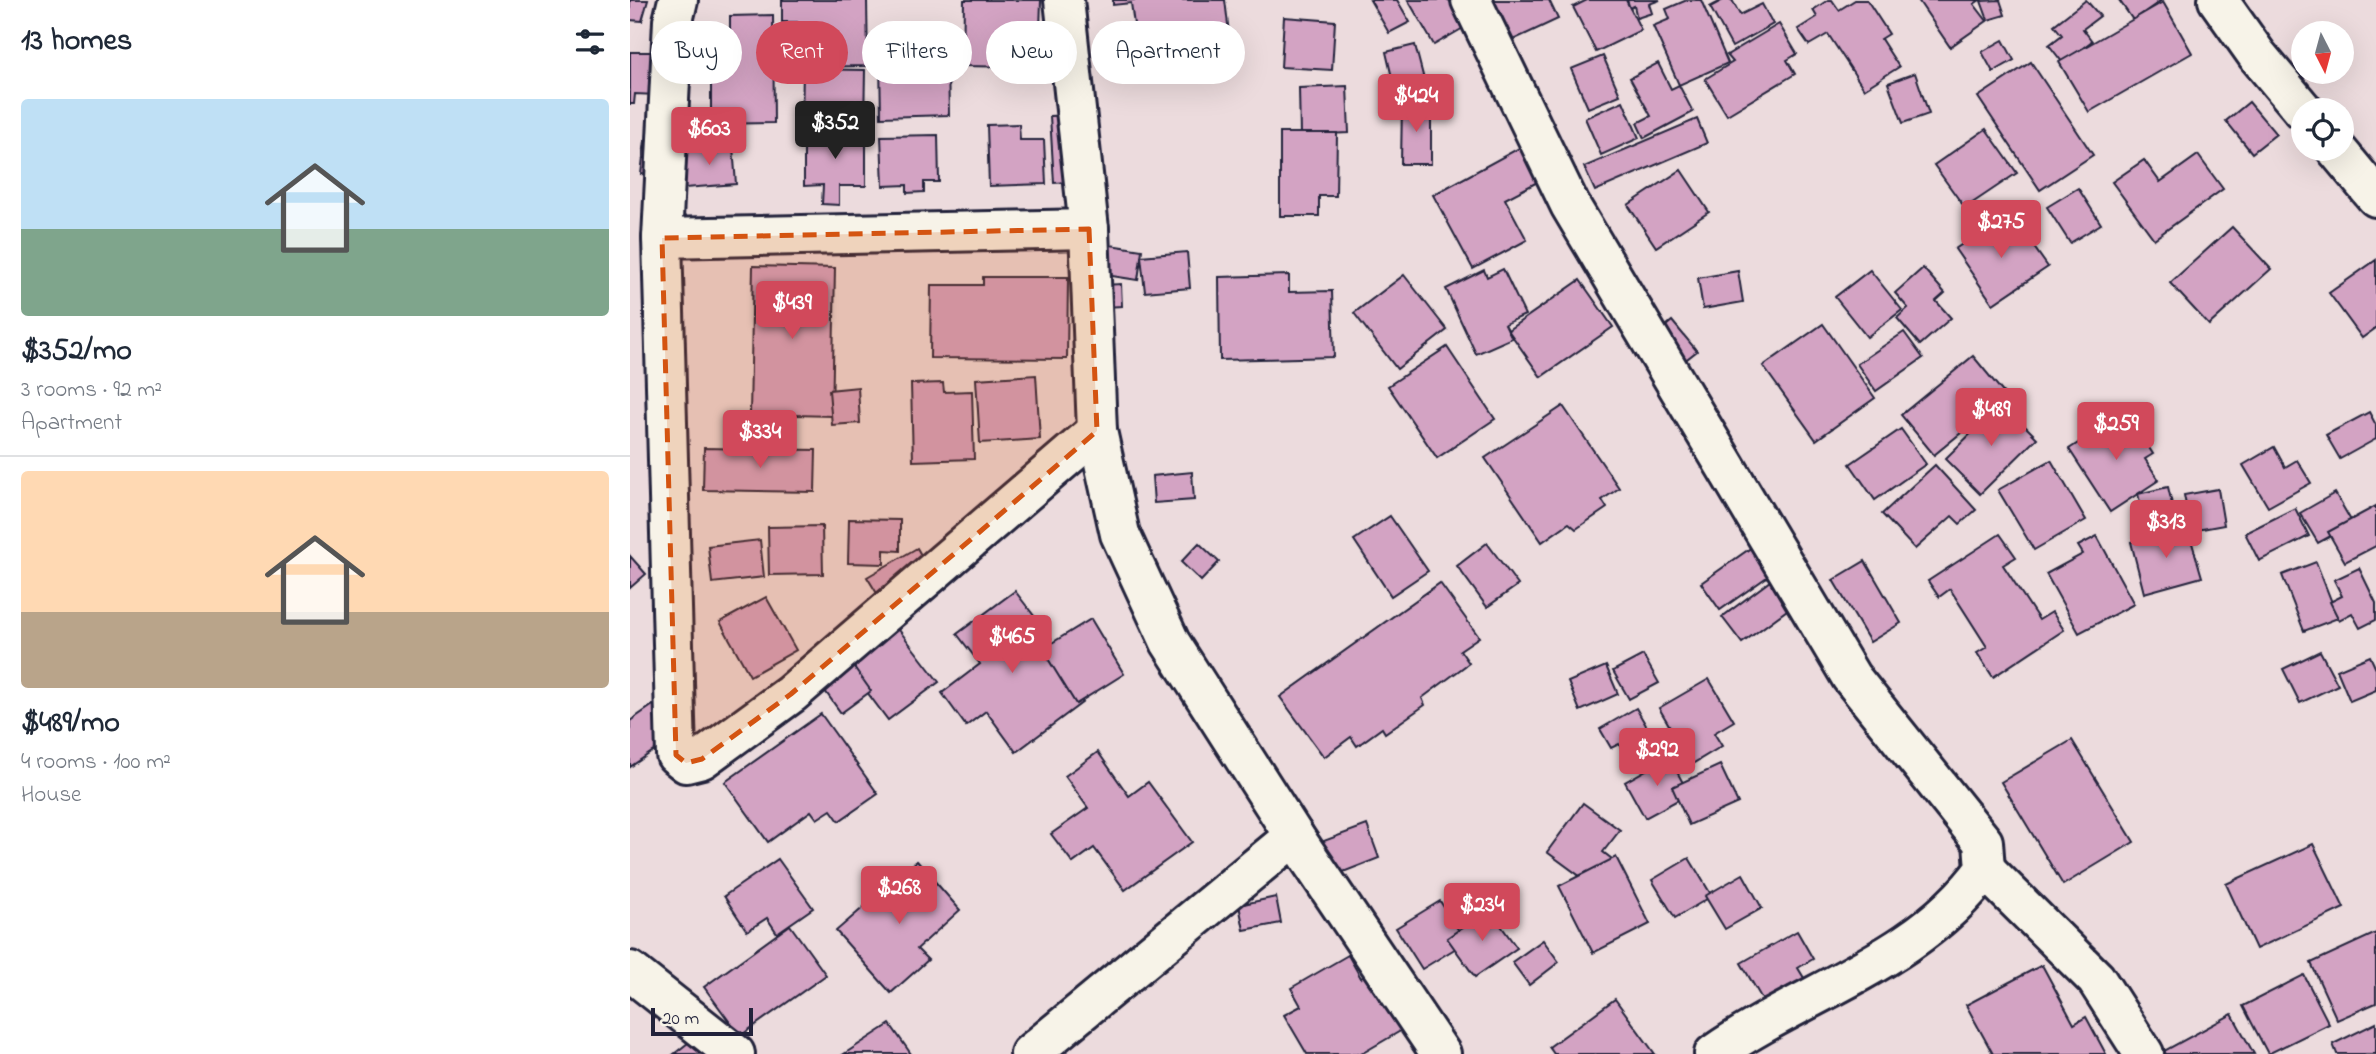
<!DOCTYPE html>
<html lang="en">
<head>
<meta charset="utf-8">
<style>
	:root { --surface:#fff; --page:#f6f6f7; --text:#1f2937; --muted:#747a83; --line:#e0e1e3; --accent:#d1495b }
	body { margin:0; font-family:"Indie Flower",sans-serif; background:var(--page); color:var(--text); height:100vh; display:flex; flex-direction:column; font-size:26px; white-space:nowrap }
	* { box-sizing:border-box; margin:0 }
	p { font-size:23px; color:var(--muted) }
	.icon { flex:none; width:38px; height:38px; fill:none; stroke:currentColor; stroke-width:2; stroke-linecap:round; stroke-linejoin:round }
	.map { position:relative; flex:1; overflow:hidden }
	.details { display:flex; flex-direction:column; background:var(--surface); width:630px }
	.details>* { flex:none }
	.guide { position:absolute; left:21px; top:21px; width:665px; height:63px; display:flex; gap:14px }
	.needle { width:46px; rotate:174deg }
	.controls { position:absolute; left:1661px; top:21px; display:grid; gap:14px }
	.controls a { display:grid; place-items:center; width:63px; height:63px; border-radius:50%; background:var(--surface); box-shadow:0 7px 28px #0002; font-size:35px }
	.scale { position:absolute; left:21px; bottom:18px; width:102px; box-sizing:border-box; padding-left:7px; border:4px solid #22223b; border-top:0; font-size:19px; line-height:24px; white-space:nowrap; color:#22223b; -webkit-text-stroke:5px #f7f3e8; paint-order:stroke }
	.price { position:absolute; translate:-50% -60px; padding:0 16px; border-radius:7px; background:var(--accent); color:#fff; font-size:23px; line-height:46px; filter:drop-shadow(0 2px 4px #0008) }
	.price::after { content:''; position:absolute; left:50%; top:42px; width:21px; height:16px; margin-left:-10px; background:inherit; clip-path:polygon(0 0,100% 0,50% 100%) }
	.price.active { background:#222; color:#fff }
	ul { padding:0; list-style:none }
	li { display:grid; align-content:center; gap:14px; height:371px; padding:0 21px }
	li+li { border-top:2px solid var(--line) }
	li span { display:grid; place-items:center; height:217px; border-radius:7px; color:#555 }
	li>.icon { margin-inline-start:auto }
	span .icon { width:126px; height:126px; fill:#fffc; stroke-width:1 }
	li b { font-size:30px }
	h2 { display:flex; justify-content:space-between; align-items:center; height:84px; padding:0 21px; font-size:30px }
	.pill { padding:0 24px; border-radius:32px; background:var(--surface); box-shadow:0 7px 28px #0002; font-size:24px; line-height:63px }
	.pill.active { background:var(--accent); color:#fff }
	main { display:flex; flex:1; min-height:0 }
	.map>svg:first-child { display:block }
	.building { fill:#d3a3c3; stroke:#22223b; stroke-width:2 }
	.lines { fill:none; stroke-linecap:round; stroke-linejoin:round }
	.minor-casing { stroke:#22223b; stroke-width:44 }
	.minor { stroke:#f7f3e8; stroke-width:38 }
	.marked { fill:#d45411; fill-opacity:0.2; stroke:#d45411; stroke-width:5; stroke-dasharray:14 9; stroke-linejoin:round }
</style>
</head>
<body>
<main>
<section class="details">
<h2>13 homes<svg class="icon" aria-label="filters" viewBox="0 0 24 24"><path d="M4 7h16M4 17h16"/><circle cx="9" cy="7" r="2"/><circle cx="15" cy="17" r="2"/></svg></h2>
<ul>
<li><span style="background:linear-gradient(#bfe0f5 60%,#7fa58c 0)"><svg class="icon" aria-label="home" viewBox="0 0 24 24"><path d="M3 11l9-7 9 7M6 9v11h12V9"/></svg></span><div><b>$352/mo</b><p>3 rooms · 92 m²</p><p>Apartment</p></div></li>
<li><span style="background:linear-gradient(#ffd9b3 65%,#b9a48a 0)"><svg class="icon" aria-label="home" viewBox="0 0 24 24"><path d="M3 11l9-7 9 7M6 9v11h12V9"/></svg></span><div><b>$489/mo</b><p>4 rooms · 100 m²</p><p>House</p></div></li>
</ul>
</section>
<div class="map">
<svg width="1746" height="1054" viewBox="0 0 1746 1054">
	<rect width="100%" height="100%" fill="#ecdbdd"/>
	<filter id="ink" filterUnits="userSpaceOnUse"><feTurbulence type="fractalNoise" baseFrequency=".0143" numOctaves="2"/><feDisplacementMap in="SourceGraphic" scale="14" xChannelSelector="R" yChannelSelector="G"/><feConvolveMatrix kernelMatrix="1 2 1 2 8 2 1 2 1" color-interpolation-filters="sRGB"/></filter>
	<g filter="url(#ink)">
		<!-- building -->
		<g class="building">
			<polygon points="0,0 18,0 12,21 0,20"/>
			<polygon points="152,0 237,0 238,66 167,67 167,22 152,22"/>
			<polygon points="334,0 411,0 409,59 389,59 389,67 333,66"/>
			<polygon points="483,0 595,0 599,33 507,46 501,3 483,5"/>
			<polygon points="740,0 767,0 780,22 759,33"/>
			<polygon points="778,0 819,0 835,27 804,45"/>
			<polygon points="863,0 919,0 928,19 883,40"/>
			<polygon points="957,0 996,0 1011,30 966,52 943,7"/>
			<polygon points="997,0 1030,0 1019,4 1022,13 1007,18 1004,6 1000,8"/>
			<polygon points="1057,0 1071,0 1098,63 1049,85 1023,26 1040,19 1036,9"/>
			<polygon points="1093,0 1102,0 1110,15 1132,4 1143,24 1102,47 1080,7"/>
			<polygon points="1198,0 1202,0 1209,10 1225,0 1237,0 1259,34 1251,39 1269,67 1234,89 1198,34 1179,45 1168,29 1187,17 1183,10"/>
			<polygon points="1288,0 1350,0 1344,4 1357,21 1320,47"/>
			<polygon points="1370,0 1375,15 1358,20 1351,1"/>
			<polygon points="1456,0 1470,16 1453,29 1462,41 1433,63 1419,45 1432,35 1424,25"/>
			<polygon points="1489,0 1532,0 1503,20"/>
			<polygon points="1533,2 1562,53 1459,112 1429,62"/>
			<polygon points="143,15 144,123 81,124 81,43 100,43 100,16"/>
			<polygon points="654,17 705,21 702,70 651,67"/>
			<polygon points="1149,24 1167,54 1157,60 1165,74 1097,115 1075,79 1103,62 1097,55"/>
			<polygon points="508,32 513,55 474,63 469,39"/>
			<polygon points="1373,40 1384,60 1363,72 1352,52"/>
			<polygon points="785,45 797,91 767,99 756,52"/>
			<polygon points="0,52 27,52 27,95 5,94 4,104 0,104"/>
			<polygon points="973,56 990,95 958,108 941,69"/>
			<polygon points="318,61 319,115 251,117 250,62"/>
			<polygon points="1401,62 1463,155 1410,190 1348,97"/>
			<polygon points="1028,63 1041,89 1049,85 1063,112 1014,138 1007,123 1021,116 1000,78"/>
			<polygon points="173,69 235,70 234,125 172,124"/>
			<polygon points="1285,73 1299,114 1273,123 1258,83"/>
			<polygon points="717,86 719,133 670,135 669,88"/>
			<polygon points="993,101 1009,138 971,155 955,118"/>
			<polygon points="1619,102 1646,134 1622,153 1596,121"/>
			<polygon points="772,104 801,105 801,164 771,164"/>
			<polygon points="456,114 460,181 424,183 420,116"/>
			<polygon points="1067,119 1077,143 965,191 954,167"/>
			<polygon points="389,124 390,140 414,140 416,184 359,186 357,125"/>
			<polygon points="1356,129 1387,173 1335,208 1304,165"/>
			<polygon points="174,131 236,131 236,186 209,186 209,205 192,204 193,185 174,186"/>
			<polygon points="650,133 707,133 706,196 689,196 689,216 650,216"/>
			<polygon points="308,135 309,182 294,182 294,192 277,193 277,185 253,186 251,136"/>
			<polygon points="15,140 36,142 32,176 11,174"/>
			<polygon points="900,142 919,176 875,199 897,240 843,269 803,195"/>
			<polygon points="103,147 106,184 55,188 53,150"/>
			<polygon points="1568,155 1593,189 1524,239 1482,182 1514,160 1530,182"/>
			<polygon points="1051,170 1079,212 1026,247 998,205"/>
			<polygon points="1448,188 1471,224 1440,243 1417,207"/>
			<polygon points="1370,219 1380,233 1389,226 1418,267 1363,304 1325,249"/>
			<polygon points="1602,227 1641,269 1579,325 1540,283"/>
			<polygon points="474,244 512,250 508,280 469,274"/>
			<polygon points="557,252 560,288 515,292 511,256"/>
			<polygon points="1746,260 1746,328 1732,338 1699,293"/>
			<polygon points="123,266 205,268 202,416 120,414"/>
			<polygon points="1293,268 1315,293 1306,301 1321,318 1290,345 1267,318 1278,308 1265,293"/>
			<polygon points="873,269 895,315 875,324 882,338 846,354 816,289 854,270 857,277"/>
			<polygon points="1240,270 1272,310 1237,337 1205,297"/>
			<polygon points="1108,271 1113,302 1073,309 1068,278"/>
			<polygon points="659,275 659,292 702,291 704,357 590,360 589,277"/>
			<polygon points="774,275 817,330 767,369 724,313"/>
			<polygon points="353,277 438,277 437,359 300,358 301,285 353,285"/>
			<polygon points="950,280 983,327 911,377 878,330"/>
			<polygon points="491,284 492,306 475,307 474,285"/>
			<polygon points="1042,321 1067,351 1044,369 1019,340"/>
			<polygon points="1193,324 1245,398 1186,440 1133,366"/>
			<polygon points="1274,332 1293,358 1246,391 1227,364"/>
			<polygon points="817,347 865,419 807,458 758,386"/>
			<polygon points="1343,356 1376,396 1304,455 1271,415"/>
			<polygon points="406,375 410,439 350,443 346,379"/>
			<polygon points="313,383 314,392 342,391 344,459 283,461 281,384"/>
			<polygon points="228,387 230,423 202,425 199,390"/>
			<polygon points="1372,403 1407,438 1350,494 1315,459"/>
			<polygon points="933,406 989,488 972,500 977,508 946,529 939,523 912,542 855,458"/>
			<polygon points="1496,412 1523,454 1515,459 1529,480 1480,512 1439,449"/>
			<polygon points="1739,412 1746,425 1746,439 1710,459 1696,435"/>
			<polygon points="1271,429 1296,464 1245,500 1220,464"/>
			<polygon points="1644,447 1655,467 1667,460 1681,483 1638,507 1613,465"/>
			<polygon points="74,448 186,450 185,492 73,490"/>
			<polygon points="1421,460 1456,520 1404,550 1368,490"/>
			<polygon points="1305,465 1346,510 1330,524 1322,516 1285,549 1252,514"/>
			<polygon points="562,472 564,500 524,503 522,476"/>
			<polygon points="1538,487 1546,521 1516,528 1508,494"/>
			<polygon points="1588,489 1594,525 1561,531 1554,495"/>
			<polygon points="1705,493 1723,524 1688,543 1670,513"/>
			<polygon points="1746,506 1746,546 1715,562 1698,532"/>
			<polygon points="1665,508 1679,536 1629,561 1615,533"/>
			<polygon points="760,516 798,571 761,596 724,540"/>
			<polygon points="219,519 270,520 270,551 254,550 254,564 218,563"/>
			<polygon points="192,526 193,574 139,575 138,527"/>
			<polygon points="1557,526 1572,577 1514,593 1501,542"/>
			<polygon points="1370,534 1386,557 1373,565 1409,620 1422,612 1434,630 1363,677 1347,653 1357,647 1320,589 1309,597 1298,581"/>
			<polygon points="1467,536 1504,604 1449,633 1416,574 1453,554 1448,546"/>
			<polygon points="130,540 134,577 82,583 78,546"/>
			<polygon points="569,543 589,562 571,581 551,562"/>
			<polygon points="857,543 888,585 857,607 827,566"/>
			<polygon points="1125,545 1144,572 1090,610 1071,583"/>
			<polygon points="287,548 300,571 251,600 237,577"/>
			<polygon points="0,556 16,574 0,588"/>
			<polygon points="1235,561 1271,623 1240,642 1203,580"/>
			<polygon points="1686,562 1708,618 1674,631 1652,575"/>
			<polygon points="1729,568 1746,603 1746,620 1730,628 1722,613 1709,620 1700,602 1712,596 1704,580"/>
			<polygon points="1148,575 1168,602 1112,643 1092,617"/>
			<polygon points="810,583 849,637 830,650 839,663 792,698 795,705 755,733 752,728 727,746 721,737 694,757 650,697"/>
			<polygon points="385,591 421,638 411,646 453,702 386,752 356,711 336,726 312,693 350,664 327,634"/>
			<polygon points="136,597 166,650 120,676 90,622"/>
			<polygon points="461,619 494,674 446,704 412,649"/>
			<polygon points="266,626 309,682 258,720 216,664"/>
			<polygon points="205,640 241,691 211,713 174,662"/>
			<polygon points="1690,651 1708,685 1670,703 1653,669"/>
			<polygon points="1013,655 1029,683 999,699 983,671"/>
			<polygon points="1740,656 1746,669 1746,690 1720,701 1707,670"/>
			<polygon points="976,666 988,694 950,711 938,682"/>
			<polygon points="1079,679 1104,721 1084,733 1092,746 1062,764 1029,708"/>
			<polygon points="26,703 48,734 0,767 0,721"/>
			<polygon points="1006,708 1032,753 1003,769 989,744 981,748 970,729"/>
			<polygon points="191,714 248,794 209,821 201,810 187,819 181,811 138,842 95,782"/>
			<polygon points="1442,740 1504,842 1433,885 1371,782"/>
			<polygon points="468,752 499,796 518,782 562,842 495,890 464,848 443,863 421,834 458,808 435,776"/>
			<polygon points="1039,757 1059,794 1015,818 995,782"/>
			<polygon points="1090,765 1108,803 1059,825 1042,787"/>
			<polygon points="953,803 990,830 973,852 982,859 962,885 917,852"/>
			<polygon points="737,825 749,858 703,876 691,842"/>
			<polygon points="1683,844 1714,908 1626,949 1596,884"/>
			<polygon points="986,857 1020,924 963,953 929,886"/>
			<polygon points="1059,858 1082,896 1045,918 1022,880"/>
			<polygon points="148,859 183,908 147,933 137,918 117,931 94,896"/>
			<polygon points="287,861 330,910 287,949 298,960 261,993 206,931"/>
			<polygon points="1113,874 1132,908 1095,929 1075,896"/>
			<polygon points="646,897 651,923 614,930 609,905"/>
			<polygon points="810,901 836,942 792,969 766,928"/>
			<polygon points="859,909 887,948 845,977 817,938"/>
			<polygon points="160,925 196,975 110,1036 74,987"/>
			<polygon points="1167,931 1183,959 1168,968 1177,983 1136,1006 1111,963"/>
			<polygon points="1746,933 1746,1003 1707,1020 1681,963"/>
			<polygon points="913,940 929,962 899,985 882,962"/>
			<polygon points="718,955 731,978 745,969 779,1026 731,1054 677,1054 654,1015 671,1006 661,988"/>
			<polygon points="1412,965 1444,1024 1456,1017 1476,1054 1363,1054 1336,1005"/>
			<polygon points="1674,975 1699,1024 1638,1054 1613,1006"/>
			<polygon points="985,999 1025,1054 924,1054 919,1047"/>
			<polygon points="1602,1014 1624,1054 1536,1054 1534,1051"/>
			<polygon points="1746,1023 1746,1054 1707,1054 1703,1044"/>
			<polygon points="260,1024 281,1054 214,1054"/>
			<polygon points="72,1032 90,1054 44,1054"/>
		</g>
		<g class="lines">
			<defs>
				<g id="minor">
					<polyline points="48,0 43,21 32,238 46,755 56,763 72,759 161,694 467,431"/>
					<polyline points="434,0 459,229 467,431 490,534 540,642 664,836 811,1054"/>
					<path d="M841 0 940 205 1221 677 1353 842 1355 869C1289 961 1174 991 1084 1054"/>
					<polyline points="1588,0 1627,55 1673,110"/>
					<polyline points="1706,149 1746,197"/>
					<polyline points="32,238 459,229"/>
					<polyline points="1355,869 1466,979 1514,1054"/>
					<polyline points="0,971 105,1054"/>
					<polyline points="400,1054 664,836"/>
				</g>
			</defs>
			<!-- minor casing -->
			<use href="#minor" class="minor-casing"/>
			<!-- minor -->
			<use href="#minor" class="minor"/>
		</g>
	</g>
	<!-- marked area -->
	<path class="marked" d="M459 229 467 431 161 694 72 759 56 763 46 755 32 238Z"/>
</svg>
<div class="controls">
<a><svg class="needle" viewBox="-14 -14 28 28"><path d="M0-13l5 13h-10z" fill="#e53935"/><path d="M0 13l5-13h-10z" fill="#747a83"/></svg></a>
<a><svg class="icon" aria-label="locate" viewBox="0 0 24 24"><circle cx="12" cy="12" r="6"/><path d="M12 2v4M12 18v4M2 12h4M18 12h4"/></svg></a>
</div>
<div class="scale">20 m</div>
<b class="price" style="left:786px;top:134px">$424</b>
<b class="price active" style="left:205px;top:161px">$352</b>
<b class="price" style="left:79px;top:167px">$603</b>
<b class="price" style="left:1371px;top:260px">$275</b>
<b class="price" style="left:162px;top:341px">$439</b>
<b class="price" style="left:1361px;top:448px">$489</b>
<b class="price" style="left:1486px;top:462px">$259</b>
<b class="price" style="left:130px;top:470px">$334</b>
<b class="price" style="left:1536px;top:560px">$313</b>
<b class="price" style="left:382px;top:675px">$465</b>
<b class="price" style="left:1027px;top:788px">$292</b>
<b class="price" style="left:269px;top:926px">$268</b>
<b class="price" style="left:852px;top:943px">$234</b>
<div class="guide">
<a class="pill">Buy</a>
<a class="pill active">Rent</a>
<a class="pill">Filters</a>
<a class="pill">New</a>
<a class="pill">Apartment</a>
</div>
</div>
</main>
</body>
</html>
